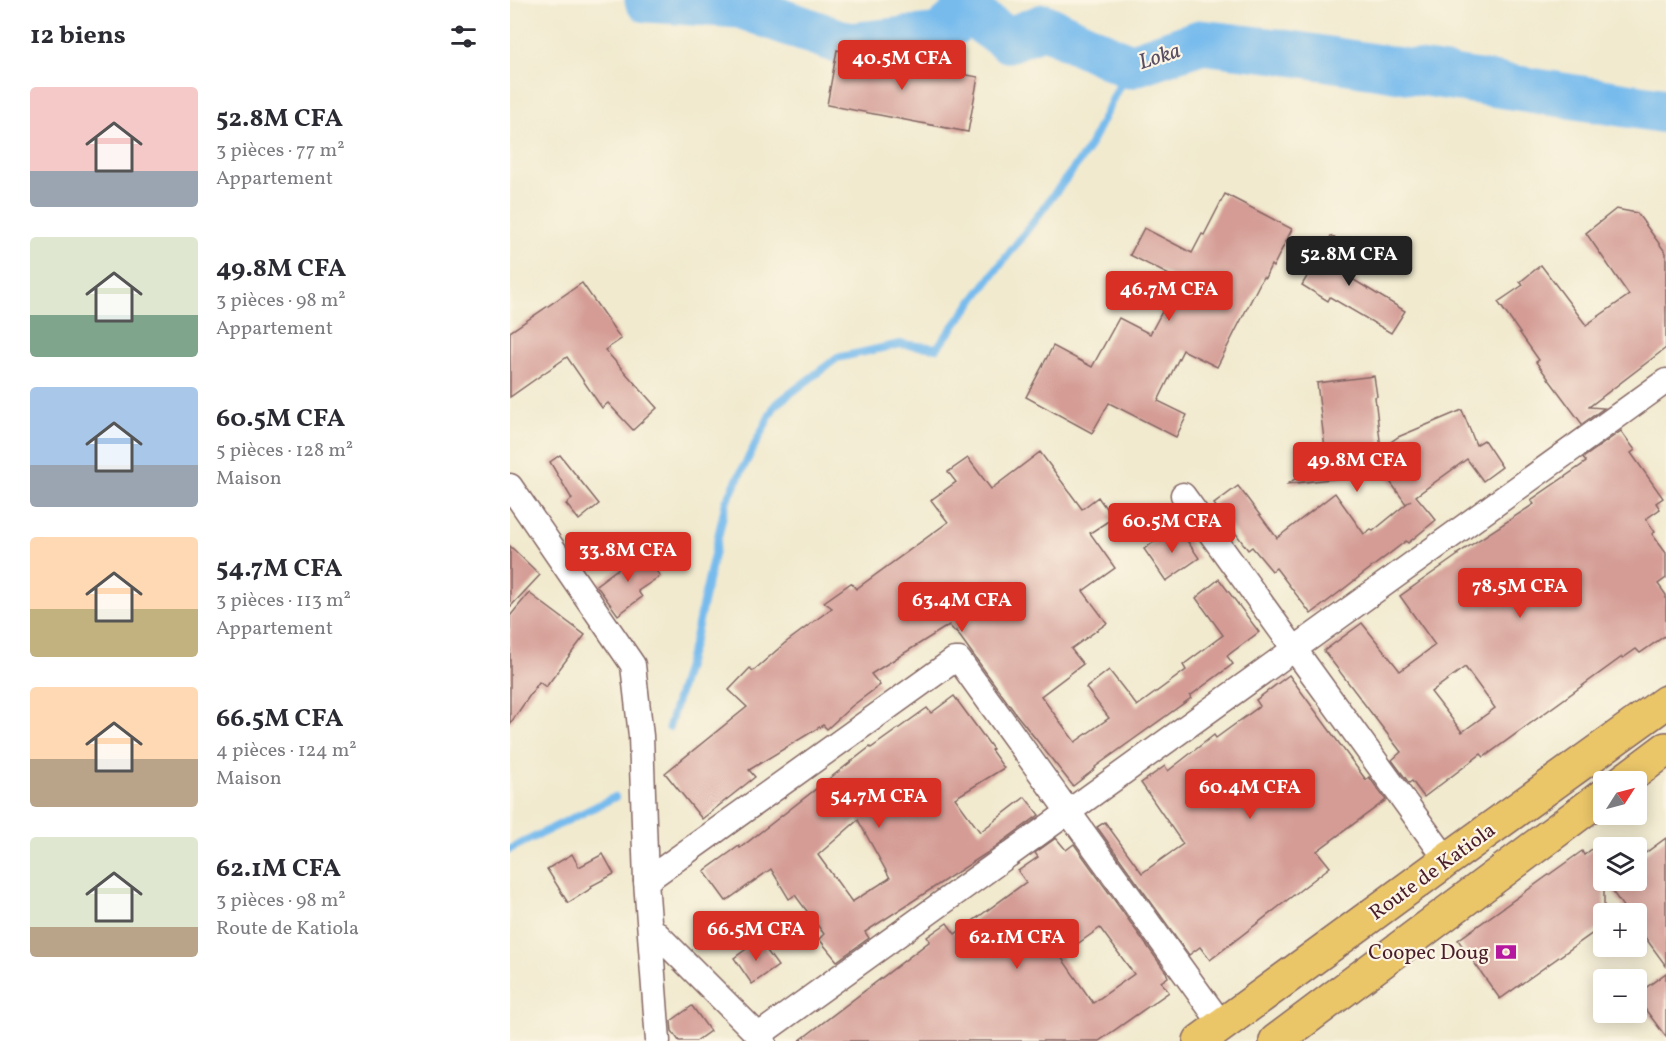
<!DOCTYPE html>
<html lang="fr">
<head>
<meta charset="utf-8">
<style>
	:root { --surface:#fff; --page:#f7f7f7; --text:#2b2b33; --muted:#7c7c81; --accent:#d93025 }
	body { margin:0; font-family:Vollkorn,serif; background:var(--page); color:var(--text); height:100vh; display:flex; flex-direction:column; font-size:22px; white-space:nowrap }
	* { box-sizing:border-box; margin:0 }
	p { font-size:20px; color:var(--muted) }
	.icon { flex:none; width:33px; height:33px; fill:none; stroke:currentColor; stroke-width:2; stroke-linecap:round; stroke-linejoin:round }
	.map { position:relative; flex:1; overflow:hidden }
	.sheet { display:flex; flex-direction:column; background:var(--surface); width:510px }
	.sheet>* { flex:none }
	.needle { width:39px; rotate:54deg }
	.buttons { position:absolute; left:1083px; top:771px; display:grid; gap:12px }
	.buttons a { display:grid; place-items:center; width:54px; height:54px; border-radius:6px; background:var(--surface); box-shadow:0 3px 15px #0003; font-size:30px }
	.price { position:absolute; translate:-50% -51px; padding:0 14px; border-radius:6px; background:var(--accent); color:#fff; font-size:20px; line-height:39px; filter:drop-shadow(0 2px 3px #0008) }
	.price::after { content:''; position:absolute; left:50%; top:36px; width:18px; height:14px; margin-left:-9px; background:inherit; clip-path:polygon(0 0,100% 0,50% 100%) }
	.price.selected { background:#222; color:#fff }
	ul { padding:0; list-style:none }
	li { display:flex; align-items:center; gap:18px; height:150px; padding:0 30px }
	li span { display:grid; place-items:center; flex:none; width:168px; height:120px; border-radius:6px; color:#555 }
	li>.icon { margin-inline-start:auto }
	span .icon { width:72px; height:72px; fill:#fffc; stroke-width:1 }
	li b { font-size:26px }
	h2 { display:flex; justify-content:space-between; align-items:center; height:72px; padding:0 30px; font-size:26px }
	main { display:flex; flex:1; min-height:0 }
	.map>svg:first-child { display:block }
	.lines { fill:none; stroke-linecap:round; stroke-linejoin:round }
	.stream { stroke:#77bbed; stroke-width:8 }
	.river { stroke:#77bbed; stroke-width:45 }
	.building { fill:#d49c95; fill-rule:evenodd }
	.street-casing { stroke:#846664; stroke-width:27 }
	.highway-casing { stroke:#846664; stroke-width:36 }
	.street { stroke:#fff; stroke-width:24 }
	.highway { stroke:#ebc669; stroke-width:33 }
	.labels { text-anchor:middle; stroke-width:4.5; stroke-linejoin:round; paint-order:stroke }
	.street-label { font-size:21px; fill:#4a1f2b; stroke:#fcf5e5 }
	.poi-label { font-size:21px; fill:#4a1f2b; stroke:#fcf5e5; text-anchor:end }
	.water-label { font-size:22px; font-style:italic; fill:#584e65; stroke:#fcf5e5 }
</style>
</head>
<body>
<main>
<section class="sheet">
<h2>12 biens<svg class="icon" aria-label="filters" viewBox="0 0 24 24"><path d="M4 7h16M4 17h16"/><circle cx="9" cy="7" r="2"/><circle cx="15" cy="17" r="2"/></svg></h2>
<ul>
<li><span style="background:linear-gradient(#f6c9c9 70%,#9aa5b1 0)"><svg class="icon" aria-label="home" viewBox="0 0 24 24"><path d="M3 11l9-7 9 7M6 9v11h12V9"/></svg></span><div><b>52.8M CFA</b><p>3 pièces · 77 m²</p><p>Appartement</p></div></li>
<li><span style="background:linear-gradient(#dfe7d0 65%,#7fa58c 0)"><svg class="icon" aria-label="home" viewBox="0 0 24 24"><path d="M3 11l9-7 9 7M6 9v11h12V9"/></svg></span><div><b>49.8M CFA</b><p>3 pièces · 98 m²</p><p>Appartement</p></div></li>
<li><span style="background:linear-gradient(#a9c7e8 65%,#9aa5b1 0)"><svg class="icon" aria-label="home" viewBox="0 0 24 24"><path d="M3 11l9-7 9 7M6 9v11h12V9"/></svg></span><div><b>60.5M CFA</b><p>5 pièces · 128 m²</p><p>Maison</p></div></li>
<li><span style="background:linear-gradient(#ffd9b3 60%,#c2b280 0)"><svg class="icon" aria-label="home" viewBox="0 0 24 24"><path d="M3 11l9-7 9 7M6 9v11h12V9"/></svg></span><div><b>54.7M CFA</b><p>3 pièces · 113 m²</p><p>Appartement</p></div></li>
<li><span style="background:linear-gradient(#ffd9b3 60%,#b9a48a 0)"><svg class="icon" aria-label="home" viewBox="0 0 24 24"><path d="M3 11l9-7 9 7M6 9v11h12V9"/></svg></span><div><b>66.5M CFA</b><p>4 pièces · 124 m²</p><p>Maison</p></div></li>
<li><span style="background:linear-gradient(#dfe7d0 75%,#b9a48a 0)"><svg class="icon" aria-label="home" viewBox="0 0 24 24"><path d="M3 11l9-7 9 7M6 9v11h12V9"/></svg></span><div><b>62.1M CFA</b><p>3 pièces · 98 m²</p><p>Route de Katiola</p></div></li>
</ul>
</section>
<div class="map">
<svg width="1156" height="1041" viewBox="0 0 1156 1041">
	<rect width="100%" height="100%" fill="#fcf5e5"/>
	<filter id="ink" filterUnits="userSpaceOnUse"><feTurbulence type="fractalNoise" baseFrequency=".0167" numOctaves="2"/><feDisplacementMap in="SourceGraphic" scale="12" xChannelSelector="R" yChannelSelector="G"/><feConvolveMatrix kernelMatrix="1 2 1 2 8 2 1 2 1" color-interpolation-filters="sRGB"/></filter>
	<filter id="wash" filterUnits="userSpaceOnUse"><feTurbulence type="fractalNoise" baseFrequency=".008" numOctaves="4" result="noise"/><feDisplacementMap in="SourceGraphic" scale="24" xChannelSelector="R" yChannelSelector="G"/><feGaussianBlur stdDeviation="1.35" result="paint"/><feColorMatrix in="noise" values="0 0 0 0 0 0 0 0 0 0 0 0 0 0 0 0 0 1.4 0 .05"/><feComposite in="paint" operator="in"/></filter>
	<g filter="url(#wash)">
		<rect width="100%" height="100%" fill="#f1eacf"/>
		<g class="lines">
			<!-- stream -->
			<g class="stream">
				<polyline points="159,727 185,638 216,502 265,405 327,358 390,344 427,348 577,151 619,66"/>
				<polyline points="0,849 105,797"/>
			</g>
			<!-- river -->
			<polyline class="river" points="137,0 230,6 339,45 430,35 457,11 498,40 534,26 619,66 690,42 767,51 1156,111"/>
		</g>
		<g id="blocks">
			<!-- building -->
			<g class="building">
				<polygon points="327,50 468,77 458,132 317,105"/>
				<polygon points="715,194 782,229 763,267 761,265 755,278 753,277 707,367 673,350 648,401 677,415 666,437 599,403 582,433 516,397 543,346 582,367 609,318 640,334 669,280 620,255 634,228 682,253 692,234 694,235"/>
				<polygon points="1106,209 1127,213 1156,253 1156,348 1079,407 1094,408 1072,424 1026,362 1029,360 988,302 1013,285 1010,282 1031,265 1076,325 1119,295 1076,233"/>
				<polygon points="821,236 847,253 834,274 895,311 881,333 820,297 818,301 792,285"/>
				<polygon points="72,283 111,339 95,350 147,408 123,430 98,403 92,408 57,357 0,397 0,332"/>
				<polygon points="864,376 867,396 865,397 871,449 888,437 952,410 966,445 974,440 992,467 973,481 957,459 906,496 926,520 898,543 896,541 801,614 766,568 762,571 742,547 738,550 704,504 728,486 767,538 825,493 854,534 861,529 863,531 901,500 896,504 874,473 778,484 816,456 807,383"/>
				<path d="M1111 431 1125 450 1121 453 1153 498 1146 503 1150 509 1136 519 1145 532 1142 534 1156 553V578L1148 584 1156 595V635L1130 653 1126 649 1113 658 1112 657 974 757 971 754 914 797 902 781 899 783 882 760 891 752 814 651 852 623 890 671 925 645 890 596 948 555 947 554 1024 504 1021 500 1076 462 1073 458ZM955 667 985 708 952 732 921 692Z"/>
				<polygon points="530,452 572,509 588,497 603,518 580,533 605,568 573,591 597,623 561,649 573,664 531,696 565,742 599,718 576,688 599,670 627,706 676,670 673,665 713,635 686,598 709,579 749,632 717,656 723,664 680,696 681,698 585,767 586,768 563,786 506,714 446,631 445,632 439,625 361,674 370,685 342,706 317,729 313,725 239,770 245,777 192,819 155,773 237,707 219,690 240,668 243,671 275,643 322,608 314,602 341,583 346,589 438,522 421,500 446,482 438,472 458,458 481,489"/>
				<polygon points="50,455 89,504 69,520 56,504 62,499 40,462"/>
				<polygon points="667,526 689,558 656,581 634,549"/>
				<polygon points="0,546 30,575 0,607"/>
				<polygon points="132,551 150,576 128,591 132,597 108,615 86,585"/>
				<polygon points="19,593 75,635 36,687 29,682 0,724 0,616"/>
				<polygon points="779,675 856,780 859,777 876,800 807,851 820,867 700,960 690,947 679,955 587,827 595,822 632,873 673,844 631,783 655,766 658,771 704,735 706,738 750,706 746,700"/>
				<path d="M444 696 483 749 481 750 494 768 445 798 470 832 515 797 529 815 477 853 355 932 359 938 327 961 309 939 314 934 285 895 279 899 261 869 216 901 194 871 229 846 230 848 360 747 361 748 417 708 421 713ZM348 820 380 878 342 902 308 855Z"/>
				<path d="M546 838 556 850 564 844 656 972 658 977 651 982 659 992 589 1041H289L420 941 417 937 437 923 445 934 516 882 508 871 528 857 525 853ZM590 928 624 974 583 1003 551 957 557 953 556 952Z"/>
				<polygon points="1156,838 1156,966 1126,925 1126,914 1118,914 1096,882 1098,880 1126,880 1126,860"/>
				<polygon points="1086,846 1094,857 1094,925 990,999 948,940 1072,851 1074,855"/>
				<polygon points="62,854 69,867 93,854 104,874 81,886 82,888 58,903 37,869"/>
				<polygon points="249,940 268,966 242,984 224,958"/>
				<polygon points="1156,973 1156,1037 1126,997 1126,995"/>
				<polygon points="182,1006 200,1031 186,1041 169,1041 162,1031 161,1021"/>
			</g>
		</g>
	</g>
	<g filter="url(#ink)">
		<use href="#blocks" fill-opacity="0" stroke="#846664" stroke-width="1.5"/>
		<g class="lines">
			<defs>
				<g id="street">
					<polyline points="0,486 123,665 131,736 136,881 148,1041"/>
					<polyline points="673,495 937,860"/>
					<polyline points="136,881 444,660 449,660 712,1025"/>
					<polyline points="140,927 254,1041"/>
					<polyline points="249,1035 1156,381"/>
				</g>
				<g id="highway">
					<polyline points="1112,782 1156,749"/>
					<polyline points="690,1041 937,860 1156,702"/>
					<polyline points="766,1041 1094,795"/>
				</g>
			</defs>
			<!-- street casing -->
			<use href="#street" class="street-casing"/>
			<!-- highway casing -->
			<use href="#highway" class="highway-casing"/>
			<!-- street -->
			<use href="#street" class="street"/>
			<!-- highway -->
			<use href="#highway" class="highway"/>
		</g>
	</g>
	<!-- icons -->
	<defs>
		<symbol id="bank-bare" viewBox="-9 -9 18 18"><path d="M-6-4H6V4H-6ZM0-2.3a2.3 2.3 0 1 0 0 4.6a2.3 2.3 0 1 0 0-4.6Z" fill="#b5179e" stroke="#fcf5e5" stroke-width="2.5" paint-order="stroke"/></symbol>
	</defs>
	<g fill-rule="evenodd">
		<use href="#bank-bare" x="981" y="937" width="30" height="30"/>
	</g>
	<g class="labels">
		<!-- street labels -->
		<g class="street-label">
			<text transform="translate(922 871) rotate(-36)" y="7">Route de Katiola</text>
		</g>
		<!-- poi labels -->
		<g class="poi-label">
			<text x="979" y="959">Coopec Doug</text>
		</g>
		<!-- water labels -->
		<g class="water-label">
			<text transform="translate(649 55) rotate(-18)" y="8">Loka</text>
		</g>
	</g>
</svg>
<div class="buttons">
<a><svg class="needle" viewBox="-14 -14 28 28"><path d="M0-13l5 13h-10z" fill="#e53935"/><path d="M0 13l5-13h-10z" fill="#7c7c81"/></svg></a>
<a><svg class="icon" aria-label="layers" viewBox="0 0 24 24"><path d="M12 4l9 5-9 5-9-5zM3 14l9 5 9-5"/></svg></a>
<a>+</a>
<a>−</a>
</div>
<b class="price" style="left:392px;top:91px">40.5M CFA</b>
<b class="price selected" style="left:839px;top:287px">52.8M CFA</b>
<b class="price" style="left:659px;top:322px">46.7M CFA</b>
<b class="price" style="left:847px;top:493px">49.8M CFA</b>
<b class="price" style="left:662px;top:554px">60.5M CFA</b>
<b class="price" style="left:118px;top:583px">33.8M CFA</b>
<b class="price" style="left:1010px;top:619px">78.5M CFA</b>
<b class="price" style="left:452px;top:633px">63.4M CFA</b>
<b class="price" style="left:740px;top:820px">60.4M CFA</b>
<b class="price" style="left:369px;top:829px">54.7M CFA</b>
<b class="price" style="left:246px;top:962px">66.5M CFA</b>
<b class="price" style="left:507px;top:970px">62.1M CFA</b>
</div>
</main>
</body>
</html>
